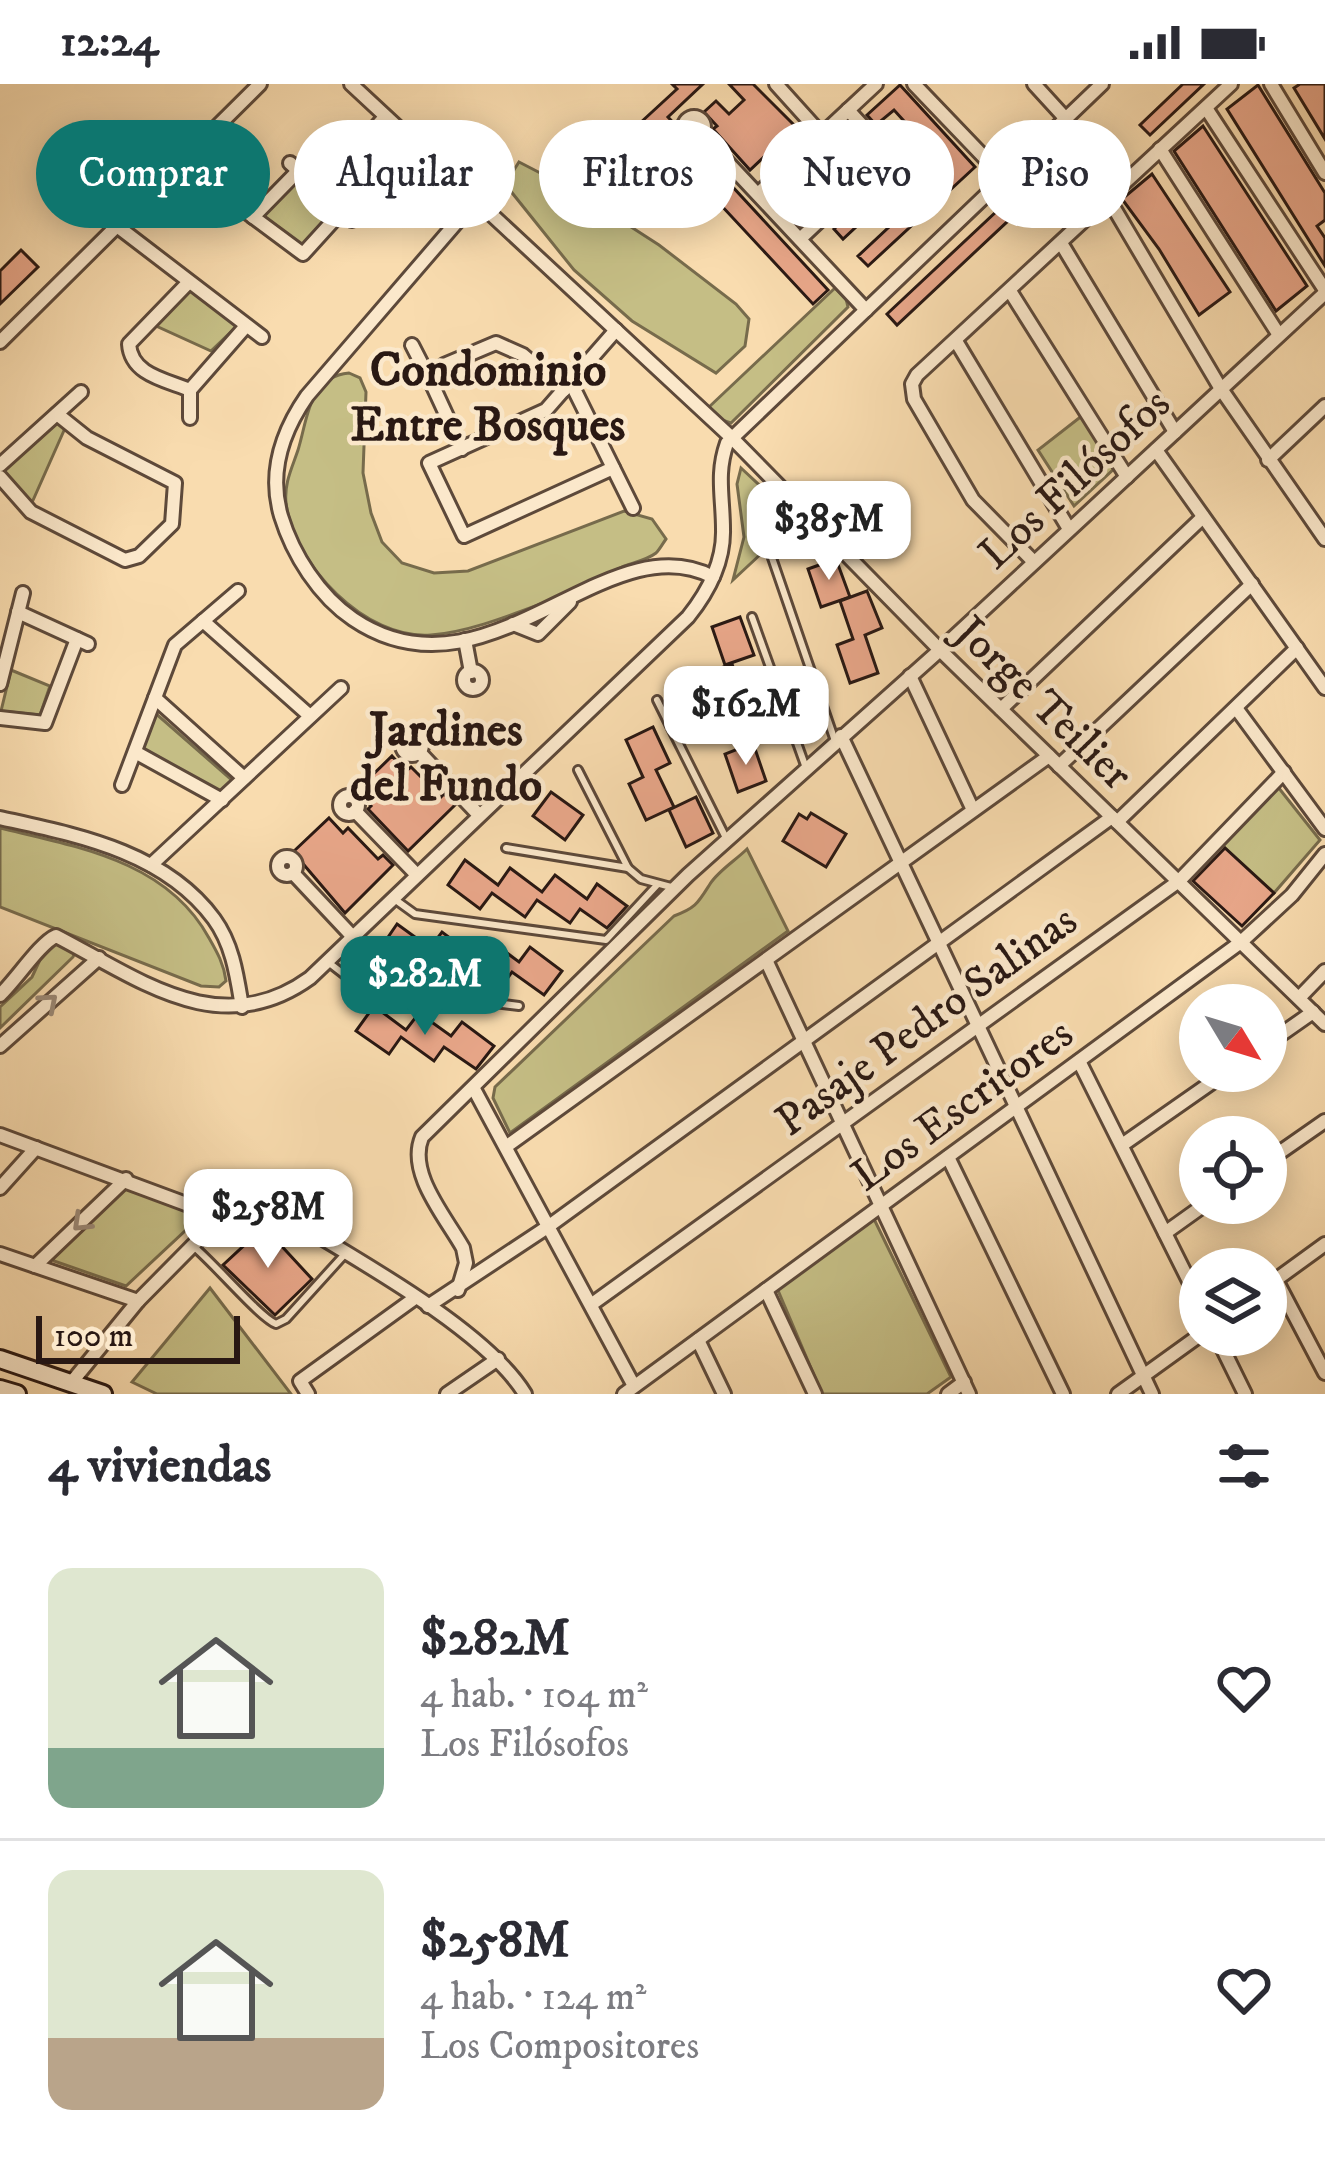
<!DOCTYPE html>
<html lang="es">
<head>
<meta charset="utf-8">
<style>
	:root { --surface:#fff; --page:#f7f7f7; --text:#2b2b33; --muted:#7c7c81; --line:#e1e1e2; --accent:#0f766e }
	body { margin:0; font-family:"IM FELL DW Pica",serif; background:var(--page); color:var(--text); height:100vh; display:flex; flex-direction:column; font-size:45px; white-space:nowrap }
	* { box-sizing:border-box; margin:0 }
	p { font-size:39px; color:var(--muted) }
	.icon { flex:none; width:66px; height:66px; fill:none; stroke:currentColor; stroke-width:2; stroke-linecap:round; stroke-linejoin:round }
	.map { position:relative; height:1310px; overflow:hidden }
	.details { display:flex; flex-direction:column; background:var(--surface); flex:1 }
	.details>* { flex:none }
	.hud { position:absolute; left:36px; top:36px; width:1254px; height:108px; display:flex; gap:24px }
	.needle { width:78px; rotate:128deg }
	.buttons { position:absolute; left:1179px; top:900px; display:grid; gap:24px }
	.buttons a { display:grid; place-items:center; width:108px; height:108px; border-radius:50%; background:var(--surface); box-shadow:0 6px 30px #0003; font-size:60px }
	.scale { position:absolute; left:36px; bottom:30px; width:204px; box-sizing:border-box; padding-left:12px; border:6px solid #291813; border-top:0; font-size:33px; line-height:42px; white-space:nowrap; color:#291813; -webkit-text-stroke:9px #fbe8cb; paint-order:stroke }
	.price { position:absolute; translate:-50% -102px; padding:0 27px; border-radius:24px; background:#fff; color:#222; font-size:39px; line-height:78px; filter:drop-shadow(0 3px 6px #0008) }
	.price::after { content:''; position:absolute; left:50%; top:72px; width:36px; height:27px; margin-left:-18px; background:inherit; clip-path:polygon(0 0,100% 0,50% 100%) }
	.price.active { background:var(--accent); color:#fff }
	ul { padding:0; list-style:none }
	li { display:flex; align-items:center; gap:36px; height:300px; padding:0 48px }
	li+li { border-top:3px solid var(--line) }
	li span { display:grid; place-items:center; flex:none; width:336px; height:240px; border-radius:24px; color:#555 }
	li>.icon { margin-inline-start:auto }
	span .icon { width:144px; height:144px; fill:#fffc; stroke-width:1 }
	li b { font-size:51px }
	h2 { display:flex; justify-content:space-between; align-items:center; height:144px; padding:0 48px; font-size:51px }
	.chip { padding:0 42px; border-radius:54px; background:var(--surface); box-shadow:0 6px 30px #0003; font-size:42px; line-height:108px }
	.chip.active { background:var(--accent); color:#fff }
	.status { display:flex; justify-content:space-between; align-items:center; height:84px; padding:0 60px; background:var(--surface); direction:ltr }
	.status svg { height:33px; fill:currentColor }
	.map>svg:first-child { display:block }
	.green { fill:#c5be85; stroke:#776b4c; stroke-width:3 }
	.building { fill:#e9a78a; stroke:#291813; stroke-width:3 }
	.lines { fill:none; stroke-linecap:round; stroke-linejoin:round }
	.lane-casing { stroke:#5d493a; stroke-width:12 }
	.street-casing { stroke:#5d493a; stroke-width:18 }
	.secondary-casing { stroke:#291813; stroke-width:22 }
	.lane { stroke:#fbe8cb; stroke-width:6 }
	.street { stroke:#fbe8cb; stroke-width:12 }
	.secondary { stroke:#fbe8cb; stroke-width:16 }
	.oneway { stroke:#9c8a78 }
	.labels { text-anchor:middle; stroke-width:9; stroke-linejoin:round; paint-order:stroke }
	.street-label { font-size:45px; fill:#291813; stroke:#fbe8cb }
	.neighbourhood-label { font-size:48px; font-weight:bold; fill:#291813; stroke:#fbe8cb }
</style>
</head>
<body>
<div class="status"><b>12:24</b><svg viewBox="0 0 49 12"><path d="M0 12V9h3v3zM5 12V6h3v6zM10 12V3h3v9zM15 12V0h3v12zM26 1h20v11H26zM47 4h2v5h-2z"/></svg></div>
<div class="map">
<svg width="1325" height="1310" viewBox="0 0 1325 1310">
	<rect width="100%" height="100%" fill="#f9dcaf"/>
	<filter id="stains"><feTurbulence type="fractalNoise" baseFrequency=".00167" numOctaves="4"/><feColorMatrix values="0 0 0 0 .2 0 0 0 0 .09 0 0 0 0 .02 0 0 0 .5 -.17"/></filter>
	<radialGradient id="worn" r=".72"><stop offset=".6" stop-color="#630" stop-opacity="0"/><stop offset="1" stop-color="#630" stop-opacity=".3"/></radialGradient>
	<!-- green -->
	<g class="green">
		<path d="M848 39C860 42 878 61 881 74L803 144 776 114 778 105Z"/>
		<polygon points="519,78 577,108 659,161 736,220 749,235 745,262 716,289 632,237 574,186 505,100"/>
		<polygon points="298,95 333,127 303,162 262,131"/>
		<polygon points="189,204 237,242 211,267 154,241"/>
		<polygon points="835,204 846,215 848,223 731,339 719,335 709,323"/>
		<path d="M349 289 360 294 366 308 363 389 371 429 382 458 402 479 434 489 468 487 624 427 652 435 666 455C663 459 660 465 656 469 647 476 632 479 622 483 597 494 572 508 546 518 511 531 469 548 431 551 365 556 294 481 286 419 284 399 292 384 298 366 308 334 308 293 349 289Z"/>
		<polygon points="1083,331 1116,383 1074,422 1038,366"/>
		<polygon points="57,334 66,342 30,423 0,386"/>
		<polygon points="741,384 797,436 733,496 744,453 737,400"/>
		<polygon points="11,586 50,602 40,631 1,627"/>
		<polygon points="154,628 233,697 221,708 140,664"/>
		<polygon points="1278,703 1320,756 1274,809 1222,761"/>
		<path d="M0 744C78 763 167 777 209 854 217 868 224 880 226 897L219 903 201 902 0 823Z"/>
		<path d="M747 765 788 847 510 1049 493 1014 495 1003 674 832C696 824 698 819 710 800 718 787 736 776 747 765Z"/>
		<polygon points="51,852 76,866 73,873 0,944 0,923 32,893"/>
		<polygon points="123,1103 202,1131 126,1202 54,1177 50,1169"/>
		<polygon points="873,1133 951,1293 927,1310 822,1310 777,1204"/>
		<polygon points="210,1204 291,1310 157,1310 132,1298"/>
	</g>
	<!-- building -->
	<g class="building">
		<polygon points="672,0 703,0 668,33 828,206 813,220 652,47 649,51 639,40 677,5"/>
		<polygon points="729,0 753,0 796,43 750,86 713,45 717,42 704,28 716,17 729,30 744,16"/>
		<polygon points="1183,0 1204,0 1150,51 1140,41"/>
		<polygon points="1300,0 1325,0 1325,55 1294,4"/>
		<polygon points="900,1 975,83 868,182 858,172 950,86 923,57 906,73 896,62 913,47 894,26 876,41 867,31"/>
		<polygon points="1258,1 1325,109 1325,136 1317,142 1325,154 1325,182 1227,25"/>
		<polygon points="1203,42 1307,202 1276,227 1174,67"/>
		<polygon points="903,80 913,90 843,155 834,145"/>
		<polygon points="1045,82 1055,93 897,241 887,230"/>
		<polygon points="1152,90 1230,208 1199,231 1159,165 1122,115"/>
		<polygon points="21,166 38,183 0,220 0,187"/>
		<polygon points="836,475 850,513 821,523 808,485"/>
		<polygon points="867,507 882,544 865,551 878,589 850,599 837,561 853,555 840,517"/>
		<polygon points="740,533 754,571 725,581 712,543"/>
		<polygon points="732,580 746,619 759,614 773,651 745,662 731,623 717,628 704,590"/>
		<polygon points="653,643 670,679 656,686 674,723 646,736 629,700 643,693 626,656"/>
		<polygon points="753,659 766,697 738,708 725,670"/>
		<polygon points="392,672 406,687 411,683 441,713 444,710 455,721 408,767 368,725 371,722 356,707"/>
		<polygon points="551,708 583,731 565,756 533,732"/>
		<polygon points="696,713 713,749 686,763 669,726"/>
		<polygon points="811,729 846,750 826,783 783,757 799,730 807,735"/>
		<polygon points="329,734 343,749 348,744 378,775 383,771 393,781 345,829 293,768"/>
		<polygon points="1225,764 1274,809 1242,842 1193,797"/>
		<polygon points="465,776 498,801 510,784 542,808 555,791 587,815 597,800 627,822 607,844 580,825 570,839 537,816 525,833 492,809 480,825 448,801"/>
		<polygon points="397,840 430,864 442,848 474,872 487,854 519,878 530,863 562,887 544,911 512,888 502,902 469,879 457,896 424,872 412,888 380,865"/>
		<polygon points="374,922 406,946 419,929 451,952 462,938 494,962 476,985 444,963 434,977 401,953 389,970 356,947"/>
		<polygon points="264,1143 312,1195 275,1231 223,1181"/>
	</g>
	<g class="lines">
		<defs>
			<g id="lane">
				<polyline points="771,471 835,657"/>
				<polyline points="752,533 806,684"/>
				<polyline points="657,616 727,756"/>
				<polyline points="578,686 628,784 641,795 671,803"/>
				<polyline points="506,764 628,784"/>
				<polyline points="393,814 415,830 606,856 657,801"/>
				<polyline points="328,878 359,902 519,922"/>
				<path d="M193 1162C214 1179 259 1233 276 1240L286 1235 344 1171"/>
			</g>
			<g id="street">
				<polyline points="351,0 732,354 940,566 1325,940"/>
				<polyline points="776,0 822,51"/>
				<polyline points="914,0 1004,94"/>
				<polyline points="1034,0 1066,35"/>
				<polyline points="1271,0 1325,89"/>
				<polyline points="1206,24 1325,206"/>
				<circle cx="694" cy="43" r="10"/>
				<polyline points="701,50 866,226"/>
				<polyline points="1160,65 1279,251"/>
				<polyline points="290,79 352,136"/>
				<polyline points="319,105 385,33"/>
				<polyline points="758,110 876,0"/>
				<polyline points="1108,114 1221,305 1325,455"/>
				<path d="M475 117 307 312C282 348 268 388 281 432 293 471 319 512 353 535 487 626 606 436 713 493"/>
				<polyline points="233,118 303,170 342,127"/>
				<polyline points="253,133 299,86"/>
				<polyline points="117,142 262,253"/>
				<polyline points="800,155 885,75 882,63 848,26"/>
				<polyline points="1061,159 1175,348"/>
				<path d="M188 199 129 260C131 291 166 296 190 306"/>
				<polyline points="1010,207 1127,393"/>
				<polyline points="956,257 1069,445"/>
				<polyline points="0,258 260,0"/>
				<polyline points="412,261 432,300"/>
				<polyline points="571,299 633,424"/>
				<polyline points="190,334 190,306 246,242"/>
				<polyline points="462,365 432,300 444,281 496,259 523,271 564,306"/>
				<polyline points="1156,366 1325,604"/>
				<polyline points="1268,376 1325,322"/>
				<polyline points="0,381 81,308"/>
				<polyline points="613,384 464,452 429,379 546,326 616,246"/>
				<polyline points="0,393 31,428 125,476 139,472 172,440 175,399 87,354 57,330"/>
				<polyline points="1034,478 973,416 914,315 912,300 917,291 1231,0"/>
				<polyline points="18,528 88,560"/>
				<polyline points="203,537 310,632"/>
				<polyline points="513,540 538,550 570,518"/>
				<polyline points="465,556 471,588"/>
				<circle cx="473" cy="596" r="9"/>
				<polyline points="910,592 973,726"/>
				<polyline points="0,600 23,509"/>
				<polyline points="155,614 244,694"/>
				<polyline points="1236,624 1325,745"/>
				<polyline points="1001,625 1203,433"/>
				<polyline points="0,634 45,639 77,555"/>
				<circle cx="412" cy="661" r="10"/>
				<polyline points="841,652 1152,1310"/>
				<polyline points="135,668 222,716"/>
				<polyline points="419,668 479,731"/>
				<polyline points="1059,682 1252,500"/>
				<polyline points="122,701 175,561 238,507"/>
				<circle cx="349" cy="721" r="9"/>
				<polyline points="355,727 417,791"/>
				<path d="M0 734C76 751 164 767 214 835 233 861 237 893 242 923"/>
				<polyline points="1117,738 1297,564"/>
				<circle cx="287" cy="782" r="9"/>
				<polyline points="151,781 341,604"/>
				<polyline points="293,789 353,853"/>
				<polyline points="766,876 969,1310"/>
				<path d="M0 911C16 896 40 859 56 852 139 895 220 959 310 894L688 533C708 508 724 478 723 445 723 413 716 390 727 359L1102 0"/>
				<polyline points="1299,914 1325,887"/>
				<polyline points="1266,961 1313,928"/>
				<polyline points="0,962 99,874"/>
				<polyline points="1079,977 1200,1219"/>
				<polyline points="474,1005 634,1302"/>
				<polyline points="0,1051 221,1133"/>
				<polyline points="1122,1061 1228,987"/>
				<polyline points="507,1062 1049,672"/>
				<polyline points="948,1073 1063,1310"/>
				<polyline points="1266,1078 1325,1037"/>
				<polyline points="0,1104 36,1064"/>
				<polyline points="1165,1149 1207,1119"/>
				<polyline points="0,1170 138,1217"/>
				<polyline points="35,1182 126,1095"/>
				<polyline points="1276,1196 1325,1289"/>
				<polyline points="1266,1203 1325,1160"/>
				<path d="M458 1206 466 1179 463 1164C445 1132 407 1089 422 1053L688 791 940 566 1325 209"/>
				<polyline points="766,1206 815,1310"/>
				<polyline points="592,1220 1179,797 1284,688"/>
				<polyline points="428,1222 549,1142 1112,733"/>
				<polyline points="1216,1251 1245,1310"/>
				<polyline points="698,1256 724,1310"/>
				<path d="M71 1299 138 1217 221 1133 251 1119 265 1120C336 1164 484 1242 525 1310"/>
				<polyline points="308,1310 300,1297 415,1214"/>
				<polyline points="447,1310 498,1275"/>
				<polyline points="624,1310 1241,858 1292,811 1325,770"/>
				<polyline points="948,1310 964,1298"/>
				<polyline points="1118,1310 1200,1251"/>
			</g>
			<g id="secondary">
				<polyline points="0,1275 103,1310"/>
				<polyline points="0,1305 17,1310"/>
			</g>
		</defs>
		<!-- lane casing -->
		<use href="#lane" class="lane-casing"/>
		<!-- street casing -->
		<use href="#street" class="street-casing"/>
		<!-- secondary casing -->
		<use href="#secondary" class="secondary-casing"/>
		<!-- lane -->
		<use href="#lane" class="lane"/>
		<!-- street -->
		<use href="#street" class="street"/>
		<!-- secondary -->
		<use href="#secondary" class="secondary"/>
	</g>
	<!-- one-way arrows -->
	<defs><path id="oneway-chevron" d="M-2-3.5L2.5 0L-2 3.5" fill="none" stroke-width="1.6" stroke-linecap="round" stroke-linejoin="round" transform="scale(3)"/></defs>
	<g class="oneway">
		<use href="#oneway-chevron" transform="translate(49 918) rotate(-41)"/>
		<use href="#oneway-chevron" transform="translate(81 1139) rotate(136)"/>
	</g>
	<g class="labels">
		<!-- street labels -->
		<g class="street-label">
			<text transform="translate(1073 393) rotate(-43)" y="16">Los Filósofos</text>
			<text transform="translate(1045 618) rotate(44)" y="16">Jorge Teilier</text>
			<text transform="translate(925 935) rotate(-36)" y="16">Pasaje Pedro Salinas</text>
			<text transform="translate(961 1019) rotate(-36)" y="16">Los Escritores</text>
		</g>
		<!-- neighbourhood labels -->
		<g class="neighbourhood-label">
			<text x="488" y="301">Condominio<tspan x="488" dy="55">Entre Bosques</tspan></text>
			<text x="446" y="661">Jardines<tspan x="446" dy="55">del Fundo</tspan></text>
		</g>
	</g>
	<rect width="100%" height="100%" filter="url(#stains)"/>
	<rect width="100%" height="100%" fill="url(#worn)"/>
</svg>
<div class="buttons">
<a><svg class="needle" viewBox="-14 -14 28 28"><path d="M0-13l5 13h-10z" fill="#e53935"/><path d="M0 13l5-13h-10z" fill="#7c7c81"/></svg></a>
<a><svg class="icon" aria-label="locate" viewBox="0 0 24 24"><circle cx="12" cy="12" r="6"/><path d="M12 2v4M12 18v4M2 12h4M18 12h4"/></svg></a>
<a><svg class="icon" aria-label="layers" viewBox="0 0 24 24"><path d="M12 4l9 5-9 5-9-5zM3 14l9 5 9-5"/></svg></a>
</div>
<div class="scale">100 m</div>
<b class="price" style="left:829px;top:499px">$385M</b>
<b class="price" style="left:746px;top:684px">$162M</b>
<b class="price active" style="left:425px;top:954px">$282M</b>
<b class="price" style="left:268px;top:1187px">$258M</b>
<div class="hud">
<a class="chip active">Comprar</a>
<a class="chip">Alquilar</a>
<a class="chip">Filtros</a>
<a class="chip">Nuevo</a>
<a class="chip">Piso</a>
</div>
</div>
<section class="details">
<h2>4 viviendas<svg class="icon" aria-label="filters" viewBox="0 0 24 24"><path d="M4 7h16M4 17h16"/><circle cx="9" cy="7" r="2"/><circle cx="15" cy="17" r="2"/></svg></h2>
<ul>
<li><span style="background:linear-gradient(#dfe7d0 75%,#7fa58c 0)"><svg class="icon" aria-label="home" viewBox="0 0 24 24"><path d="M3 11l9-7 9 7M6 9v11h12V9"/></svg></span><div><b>$282M</b><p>4 hab. · 104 m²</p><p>Los Filósofos</p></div><svg class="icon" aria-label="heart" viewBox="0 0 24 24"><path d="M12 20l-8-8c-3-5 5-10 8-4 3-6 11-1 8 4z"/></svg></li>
<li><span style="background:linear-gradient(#dfe7d0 70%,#b9a48a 0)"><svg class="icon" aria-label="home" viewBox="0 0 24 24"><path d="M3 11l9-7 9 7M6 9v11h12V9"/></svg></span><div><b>$258M</b><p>4 hab. · 124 m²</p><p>Los Compositores</p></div><svg class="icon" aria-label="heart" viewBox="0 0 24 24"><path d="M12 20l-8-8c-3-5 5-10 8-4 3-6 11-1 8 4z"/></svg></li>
</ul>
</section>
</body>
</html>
